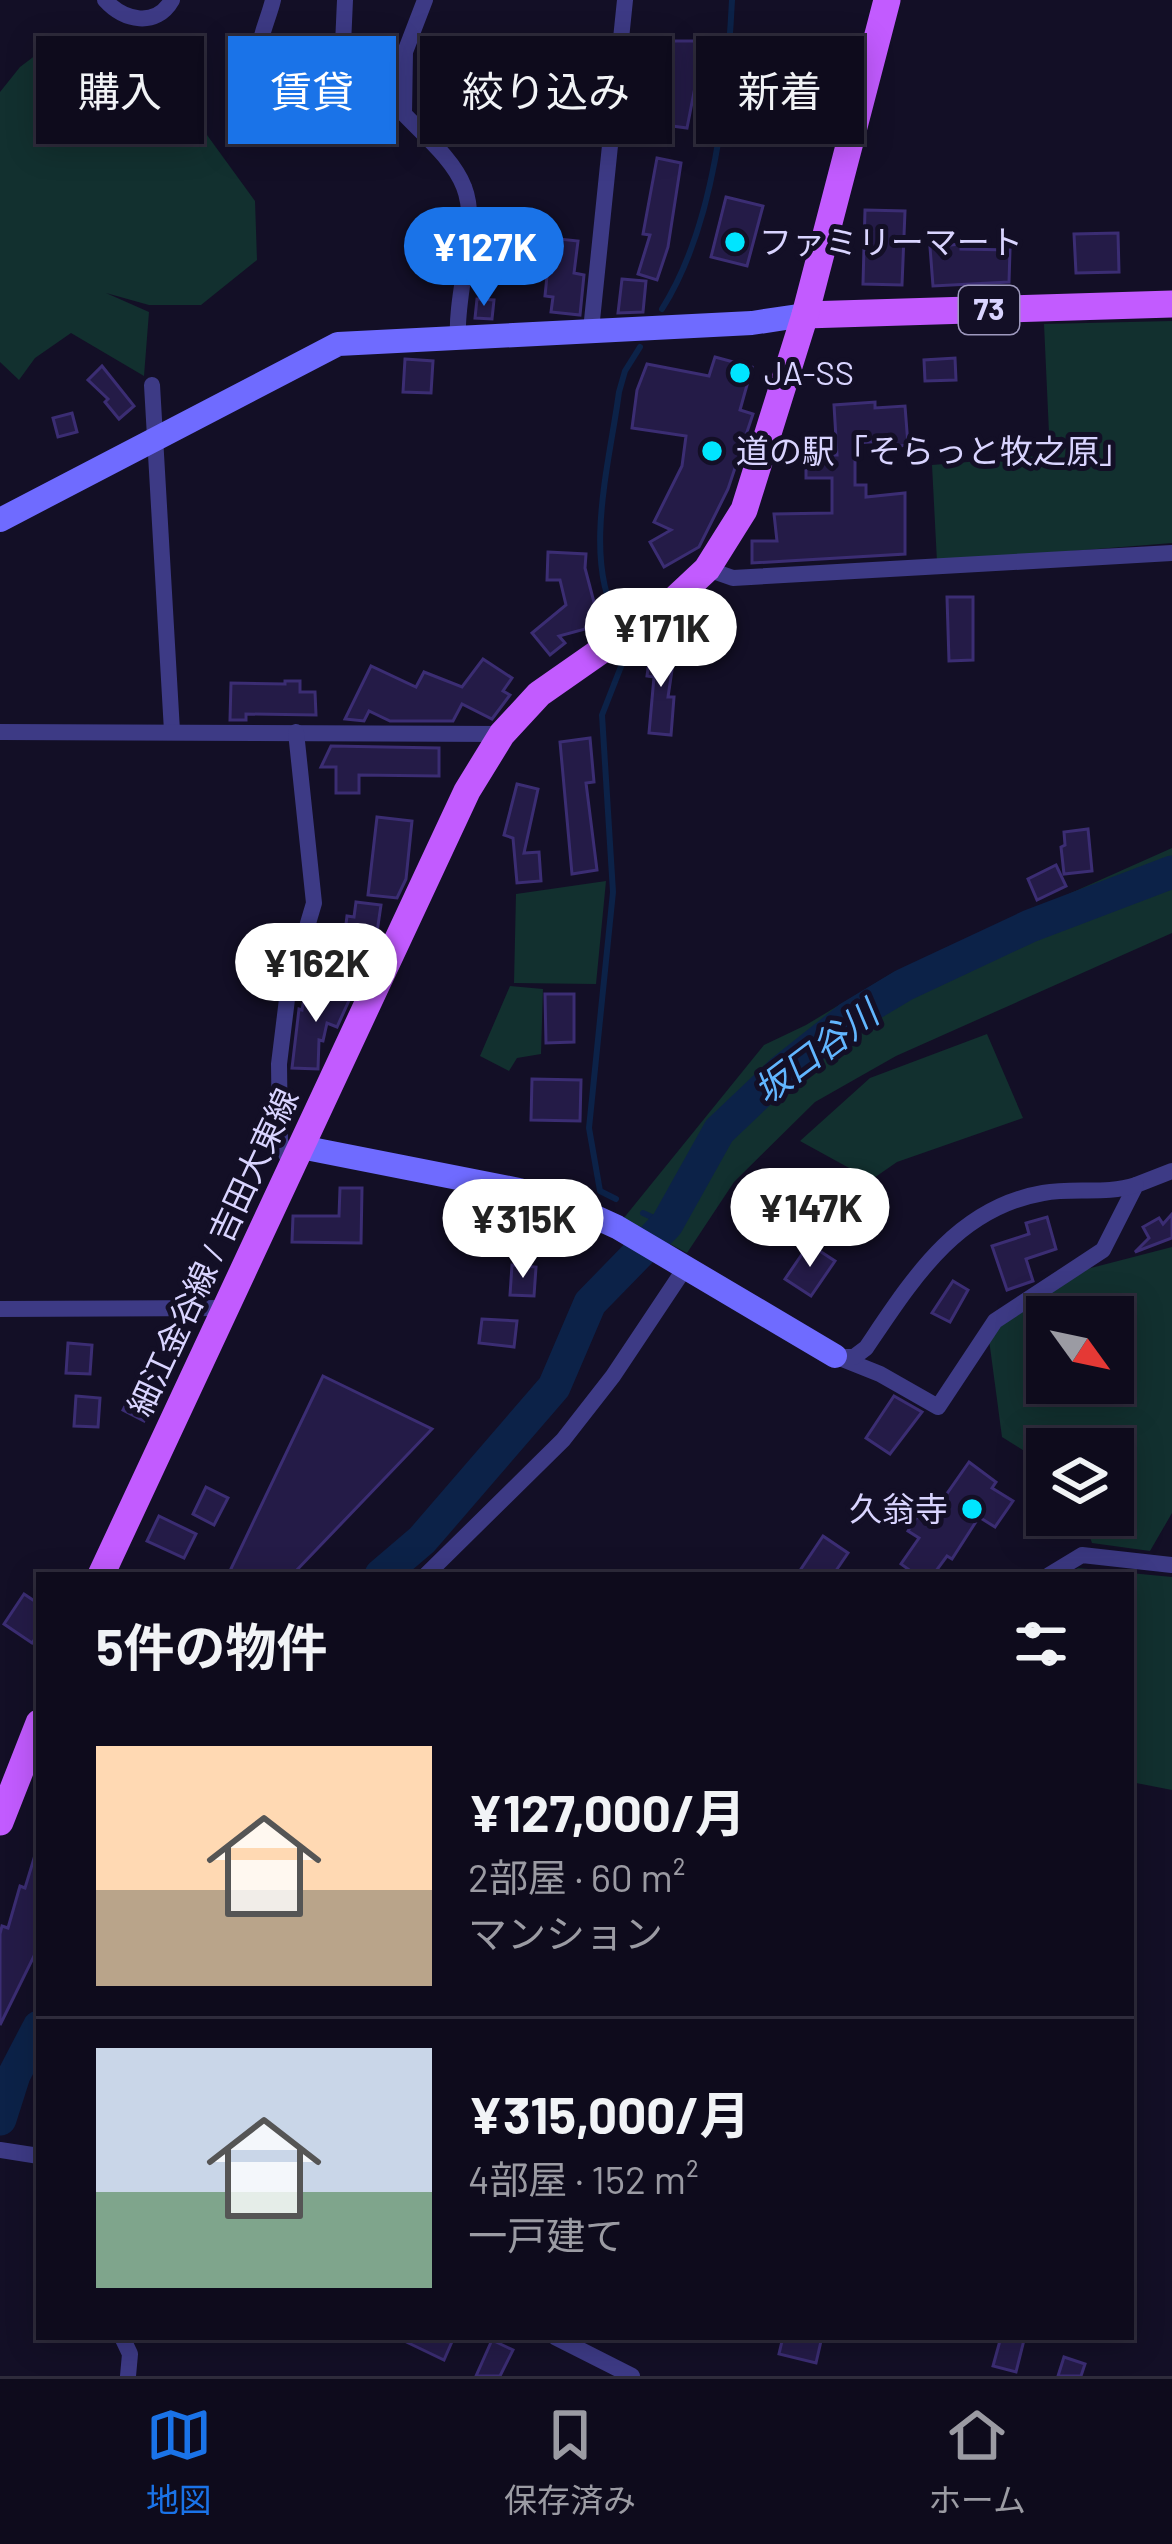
<!DOCTYPE html>
<html lang="ja">
<head>
<meta charset="utf-8">
<style>
	:root { --surface:#0e0b1c; --page:#171425; --text:#f1f3f6; --muted:#9b9ba3; --line:#2e2b3b; --accent:#1a73e8 }
	body { margin:0; font-family:Barlow,"Noto Sans JP",sans-serif; background:var(--page); color:var(--text); height:100vh; display:flex; flex-direction:column; font-size:45px; white-space:nowrap }
	* { box-sizing:border-box; margin:0 }
	p { font-size:39px; color:var(--muted) }
	.icon { flex:none; width:66px; height:66px; fill:none; stroke:currentColor; stroke-width:2; stroke-linecap:round; stroke-linejoin:round }
	.map { position:relative; flex:1; overflow:hidden }
	.sheet { position:absolute; left:36px; top:1572px; width:1098px; height:768px; display:flex; flex-direction:column; background:var(--surface); border-radius:0px; box-shadow:0 6px 30px #0003,0 0 0 3px var(--line) }
	.sheet>* { flex:none }
	.hud { position:absolute; left:36px; top:36px; width:1101px; height:108px; display:flex; gap:24px }
	.needle { width:78px; rotate:123deg }
	.buttons { position:absolute; left:1026px; top:1296px; display:grid; gap:24px }
	.buttons a { display:grid; place-items:center; width:108px; height:108px; border-radius:0px; background:var(--surface); box-shadow:0 6px 30px #0003,0 0 0 3px var(--line); font-size:60px }
	.price { position:absolute; translate:-50% -102px; padding:0 27px; border-radius:42px; background:#fff; color:#222; font-size:39px; line-height:78px; filter:drop-shadow(0 3px 6px #0008) }
	.price::after { content:''; position:absolute; left:50%; top:72px; width:36px; height:27px; margin-left:-18px; background:inherit; clip-path:polygon(0 0,100% 0,50% 100%) }
	.price.on { background:var(--accent); color:#fff }
	ul { padding:0; list-style:none }
	li { display:flex; align-items:center; gap:36px; height:300px; padding:0 60px }
	li+li { border-top:3px solid var(--line) }
	li span { display:grid; place-items:center; flex:none; width:336px; height:240px; border-radius:0px; color:#555 }
	li>.icon { margin-inline-start:auto }
	span .icon { width:144px; height:144px; fill:#fffc; stroke-width:1 }
	li b { font-size:51px }
	h2 { display:flex; justify-content:space-between; align-items:center; height:144px; padding:0 60px; font-size:51px }
	.pill { padding:0 42px; border-radius:0px; background:var(--surface); box-shadow:0 6px 30px #0003,0 0 0 3px var(--line); font-size:42px; line-height:108px }
	.pill.on { background:var(--accent); color:#fff }
	.tab-bar { display:flex; justify-content:space-around; align-items:center; height:168px; border-top:3px solid var(--line); background:var(--surface); font-size:33px; color:var(--muted) }
	.tab-bar a { display:grid; justify-items:center; gap:6px }
	.tab-bar .on { color:var(--accent) }
	.map>svg:first-child { display:block }
	.green { fill:#12302f; fill-rule:evenodd }
	.lines { fill:none; stroke-linecap:round; stroke-linejoin:round }
	.stream { stroke:#0c2248; stroke-width:6 }
	.river { stroke:#0c2248; stroke-width:33 }
	.building { fill:#241b47; stroke:#3b2d73; stroke-width:3 }
	.street { stroke:#3d3a85; stroke-width:16 }
	.secondary { stroke:#6f6bff; stroke-width:24 }
	.primary { stroke:#c25bff; stroke-width:27 }
	.poi-dot { fill:#00e5ff; stroke:#130f26; stroke-width:4.5 }
	.labels { text-anchor:middle; stroke-width:10; stroke-linejoin:round; paint-order:stroke }
	.shield { fill:#130f26; stroke:#9e99be; stroke-width:3 }
	.shield-label { font-size:30px; font-weight:bold; fill:#d9d4ff }
	.poi-label { font-size:33px; fill:#d9d4ff; stroke:#130f26; text-anchor:start }
	.street-label { font-size:33px; fill:#d9d4ff; stroke:#130f26 }
	.water-label { font-size:36px; font-style:italic; fill:#62b6ff; stroke:#130f26 }
</style>
</head>
<body>
<div class="map">
<svg width="1172" height="2376" viewBox="0 0 1172 2376">
	<rect width="100%" height="100%" fill="#130f26"/>
	<!-- green -->
	<g class="green">
		<polygon points="57,39 56,72 66,59 167,80 255,201 257,260 201,305 149,305 106,293 149,312 144,376 71,333 35,358 19,380 0,362 0,92 20,67"/>
		<polygon points="1172,321 1172,543 937,562 932,465 1050,455 1044,324"/>
		<polygon points="1172,848 1172,933 896,1056 815,1102 734,1182 687,1253 623,1219 764,1045 806,1025 894,972"/>
		<polygon points="606,881 596,984 514,983 516,894"/>
		<polygon points="510,986 543,989 541,1054 517,1058 509,1071 480,1056"/>
		<polygon points="987,1034 1023,1118 897,1162 871,1180 800,1141 870,1078"/>
		<path d="M1172 1247V1513L1150 1551 1092 1543 1082 1515H1113V1449H1047V1465L1002 1437 988 1332 1087 1269ZM1047 1317H1113V1383H1047Z"/>
		<polygon points="1078,1568 1172,1577 1172,1790 1131,1782 1131,1575 1067,1575"/>
	</g>
	<g class="lines">
		<!-- stream -->
		<g class="stream">
			<path d="M662 309C715 225 727 98 732 0"/>
			<path d="M618 621C582 559 610 461 619 392L625 371 640 347"/>
			<polyline points="616,1199 600,1191 589,1128 613,892 602,715 622,664"/>
			<polyline points="643,1213 667,1224"/>
		</g>
		<!-- river -->
		<g class="river">
			<polyline points="381,1575 422,1540 554,1387 590,1303 667,1224 719,1131 781,1072 849,1018 904,985 1030,926 1172,872"/>
			<polyline points="0,2119 14,2075 39,2027"/>
		</g>
	</g>
	<!-- building -->
	<g class="building">
		<polygon points="672,41 704,41 687,128 657,124"/>
		<polygon points="657,158 681,163 668,247 657,280 638,274 650,235 643,234"/>
		<polygon points="726,197 763,206 747,266 711,257"/>
		<polygon points="865,210 905,211 902,285 863,284"/>
		<polygon points="503,233 578,241 574,273 584,275 580,315 551,312 553,297 545,296 547,276 499,271"/>
		<polygon points="1118,233 1119,272 1076,273 1074,234"/>
		<polygon points="961,244 961,249 1010,250 1009,282 933,286 930,247"/>
		<polygon points="622,279 646,281 643,312 618,313"/>
		<polygon points="477,299 494,300 492,319 475,318"/>
		<polygon points="715,357 752,367 740,410 753,414 728,489 699,547 664,567 650,542 671,530 654,522 682,466 686,436 632,428 637,390 647,364 709,376"/>
		<polygon points="955,358 956,380 925,381 924,360"/>
		<polygon points="405,359 433,361 431,393 403,392"/>
		<polygon points="102,366 134,406 119,419 105,402 108,399 88,380"/>
		<polygon points="875,402 875,408 905,406 908,445 883,448 883,441 855,443 855,485 866,485 866,497 905,493 905,554 752,563 752,541 777,541 774,514 832,513 832,478 806,478 806,455 837,455 834,405"/>
		<polygon points="72,413 77,432 58,437 53,418"/>
		<polygon points="548,552 586,554 585,568 600,625 559,636 565,643 550,655 532,633 566,605 560,580 547,580"/>
		<polygon points="947,597 973,597 973,660 949,661"/>
		<polygon points="651,646 675,650 668,697 674,697 671,735 649,733 654,677 647,676"/>
		<polygon points="483,659 512,678 503,691 510,695 492,719 462,704 453,721 390,721 369,711 364,721 345,719 371,666 416,687 424,672 462,687"/>
		<polygon points="285,681 300,681 300,692 315,692 316,715 246,714 246,720 230,720 231,683 285,684"/>
		<polygon points="590,738 594,782 586,783 597,870 572,874 560,742"/>
		<polygon points="331,746 439,748 439,776 359,775 359,793 336,793 336,767 321,767"/>
		<polygon points="517,784 538,789 524,853 539,852 541,881 517,883 513,838 504,835"/>
		<polygon points="377,817 412,821 406,879 397,898 368,895"/>
		<polygon points="1088,829 1092,871 1064,874 1061,847 1065,845 1064,832"/>
		<polygon points="1056,865 1066,886 1037,900 1028,879"/>
		<polygon points="356,902 381,905 376,939 358,937 344,971 314,959 325,932 344,940 347,916 354,917"/>
		<polygon points="306,988 351,996 337,1027 327,1023 323,1041 319,1040 318,1069 292,1068 299,1009 302,1010"/>
		<polygon points="545,994 574,994 574,1042 546,1043"/>
		<polygon points="532,1079 581,1080 580,1121 531,1120"/>
		<polygon points="340,1188 362,1188 361,1243 292,1242 293,1216 339,1216"/>
		<polygon points="1172,1214 1172,1238 1135,1252 1149,1238 1143,1227 1159,1218 1163,1224"/>
		<polygon points="1047,1217 1056,1249 1026,1259 1033,1281 1007,1290 992,1246 1029,1234 1026,1223"/>
		<polygon points="809,1244 835,1261 811,1296 785,1279"/>
		<polygon points="512,1265 536,1267 534,1296 510,1295"/>
		<polygon points="953,1281 968,1290 950,1322 932,1313"/>
		<polygon points="482,1319 517,1321 514,1347 479,1343"/>
		<polygon points="68,1343 92,1345 90,1374 66,1373"/>
		<polygon points="323,1376 432,1429 292,1575 228,1575"/>
		<polygon points="136,1384 157,1395 144,1421 123,1410"/>
		<polygon points="76,1396 100,1398 98,1427 74,1426"/>
		<polygon points="894,1396 922,1412 890,1454 866,1438"/>
		<polygon points="969,1462 996,1482 992,1488 1013,1501 995,1527 979,1517 952,1559 947,1556 933,1575 916,1575 901,1564 919,1538 908,1531 925,1505 934,1512"/>
		<polygon points="206,1487 228,1498 214,1525 193,1514"/>
		<polygon points="159,1516 196,1534 184,1558 147,1541"/>
		<polygon points="823,1536 848,1553 833,1575 797,1575"/>
		<polygon points="24,1594 39,1604 39,1633 32,1643 4,1624"/>
		<polygon points="35,1855 39,1856 39,1946 0,2025 0,1934 2,1926 8,1928 20,1886 25,1888"/>
		<polygon points="396,2337 454,2337 444,2360"/>
		<polygon points="783,2337 821,2341 816,2363 779,2354"/>
		<polygon points="1001,2337 1024,2340 1016,2372 993,2366"/>
		<polygon points="492,2340 513,2350 500,2376 476,2376"/>
		<polygon points="1064,2357 1085,2364 1081,2376 1058,2376"/>
	</g>
	<g class="lines">
		<!-- street -->
		<g class="street">
			<path d="M105 0C124 21 156 28 172 0"/>
			<path d="M273 0C269 17 259 38 258 55 256 82 281 105 307 101 316 100 325 94 333 90L342 67 345 0"/>
			<path d="M425 0 405 52 404 114C423 134 454 160 464 187 480 227 455 292 458 338"/>
			<polyline points="591,330 625,0"/>
			<polyline points="152,385 172,731"/>
			<polyline points="707,569 733,578 1172,553"/>
			<polyline points="0,732 502,734"/>
			<polyline points="292,1167 280,1141 279,1064 288,991 314,903 296,732"/>
			<polyline points="0,1309 226,1308"/>
			<polyline points="835,1356 880,1374 938,1407 995,1321 1103,1250 1136,1185 1172,1171"/>
			<path d="M842 1357H854L866 1348C912 1280 956 1208 1043 1193 1075 1187 1105 1195 1136 1185"/>
			<polyline points="426,1575 563,1440 613,1376 685,1268"/>
			<polyline points="1049,1575 1082,1555 1172,1565"/>
			<polyline points="0,2150 39,2156"/>
			<polyline points="122,2337 130,2354 128,2376"/>
			<polyline points="555,2337 632,2376"/>
		</g>
		<!-- secondary -->
		<g class="secondary">
			<polyline points="0,520 338,344 752,323 805,315"/>
			<polyline points="301,1147 519,1190 571,1206 617,1227 835,1356"/>
		</g>
		<!-- primary -->
		<g class="primary">
			<polyline points="805,315 1172,304"/>
			<polyline points="101,1575 467,791 502,734 539,694 675,599 707,569 744,510 805,315 887,0"/>
			<polyline points="0,1822 39,1723"/>
		</g>
	</g>
	<!-- markers -->
	<g class="poi-dot">
		<circle cx="735" cy="242" r="12"/>
		<circle cx="740" cy="373" r="12"/>
		<circle cx="712" cy="451" r="12"/>
		<circle cx="972" cy="1509" r="12"/>
	</g>
	<g class="labels">
		<!-- shield labels -->
		<rect class="shield" x="959" y="286" width="60" height="48" rx="9"/>
		<g class="shield-label">
			<text x="989" y="320">73</text>
		</g>
		<!-- poi labels -->
		<g class="poi-label">
			<text x="759" y="254">ファミリーマート</text>
			<text x="764" y="385">JA-SS</text>
			<text x="736" y="463">道の駅「そらっと牧之原」</text>
			<text x="948" y="1521" text-anchor="end">久翁寺</text>
		</g>
		<!-- street labels -->
		<g class="street-label">
			<text transform="translate(213 1252) rotate(-65)" y="12">細江金谷線 / 吉田大東線</text>
		</g>
		<!-- water labels -->
		<g class="water-label">
			<text transform="translate(816 1052) rotate(-37)" y="13">坂口谷川</text>
		</g>
	</g>
</svg>
<div class="buttons">
<a><svg class="needle" viewBox="-14 -14 28 28"><path d="M0-13l5 13h-10z" fill="#e53935"/><path d="M0 13l5-13h-10z" fill="#9b9ba3"/></svg></a>
<a><svg class="icon" aria-label="layers" viewBox="0 0 24 24"><path d="M12 4l9 5-9 5-9-5zM3 14l9 5 9-5"/></svg></a>
</div>
<b class="price on" style="left:484px;top:309px">¥127K</b>
<b class="price" style="left:661px;top:690px">¥171K</b>
<b class="price" style="left:316px;top:1025px">¥162K</b>
<b class="price" style="left:810px;top:1270px">¥147K</b>
<b class="price" style="left:523px;top:1281px">¥315K</b>
<div class="hud">
<a class="pill">購入</a>
<a class="pill on">賃貸</a>
<a class="pill">絞り込み</a>
<a class="pill">新着</a>
</div>
<section class="sheet">
<h2>5件の物件<svg class="icon" aria-label="filters" viewBox="0 0 24 24"><path d="M4 7h16M4 17h16"/><circle cx="9" cy="7" r="2"/><circle cx="15" cy="17" r="2"/></svg></h2>
<ul>
<li><span style="background:linear-gradient(#ffd9b3 60%,#b9a48a 0)"><svg class="icon" aria-label="home" viewBox="0 0 24 24"><path d="M3 11l9-7 9 7M6 9v11h12V9"/></svg></span><div><b>¥127,000/月</b><p>2部屋 · 60 m²</p><p>マンション</p></div></li>
<li><span style="background:linear-gradient(#c9d6e8 60%,#7fa58c 0)"><svg class="icon" aria-label="home" viewBox="0 0 24 24"><path d="M3 11l9-7 9 7M6 9v11h12V9"/></svg></span><div><b>¥315,000/月</b><p>4部屋 · 152 m²</p><p>一戸建て</p></div></li>
</ul>
</section>
</div>
<nav class="tab-bar">
<a class="on"><svg class="icon" aria-label="map" viewBox="0 0 24 24"><path d="M3 6l6-2 6 2 6-2v14l-6 2-6-2-6 2zM9 4v14M15 6v14"/></svg>地図</a>
<a><svg class="icon" aria-label="saved" viewBox="0 0 24 24"><path d="M7 4h10v16l-5-4-5 4z"/></svg>保存済み</a>
<a><svg class="icon" aria-label="home" viewBox="0 0 24 24"><path d="M3 11l9-7 9 7M6 9v11h12V9"/></svg>ホーム</a>
</nav>
</body>
</html>
